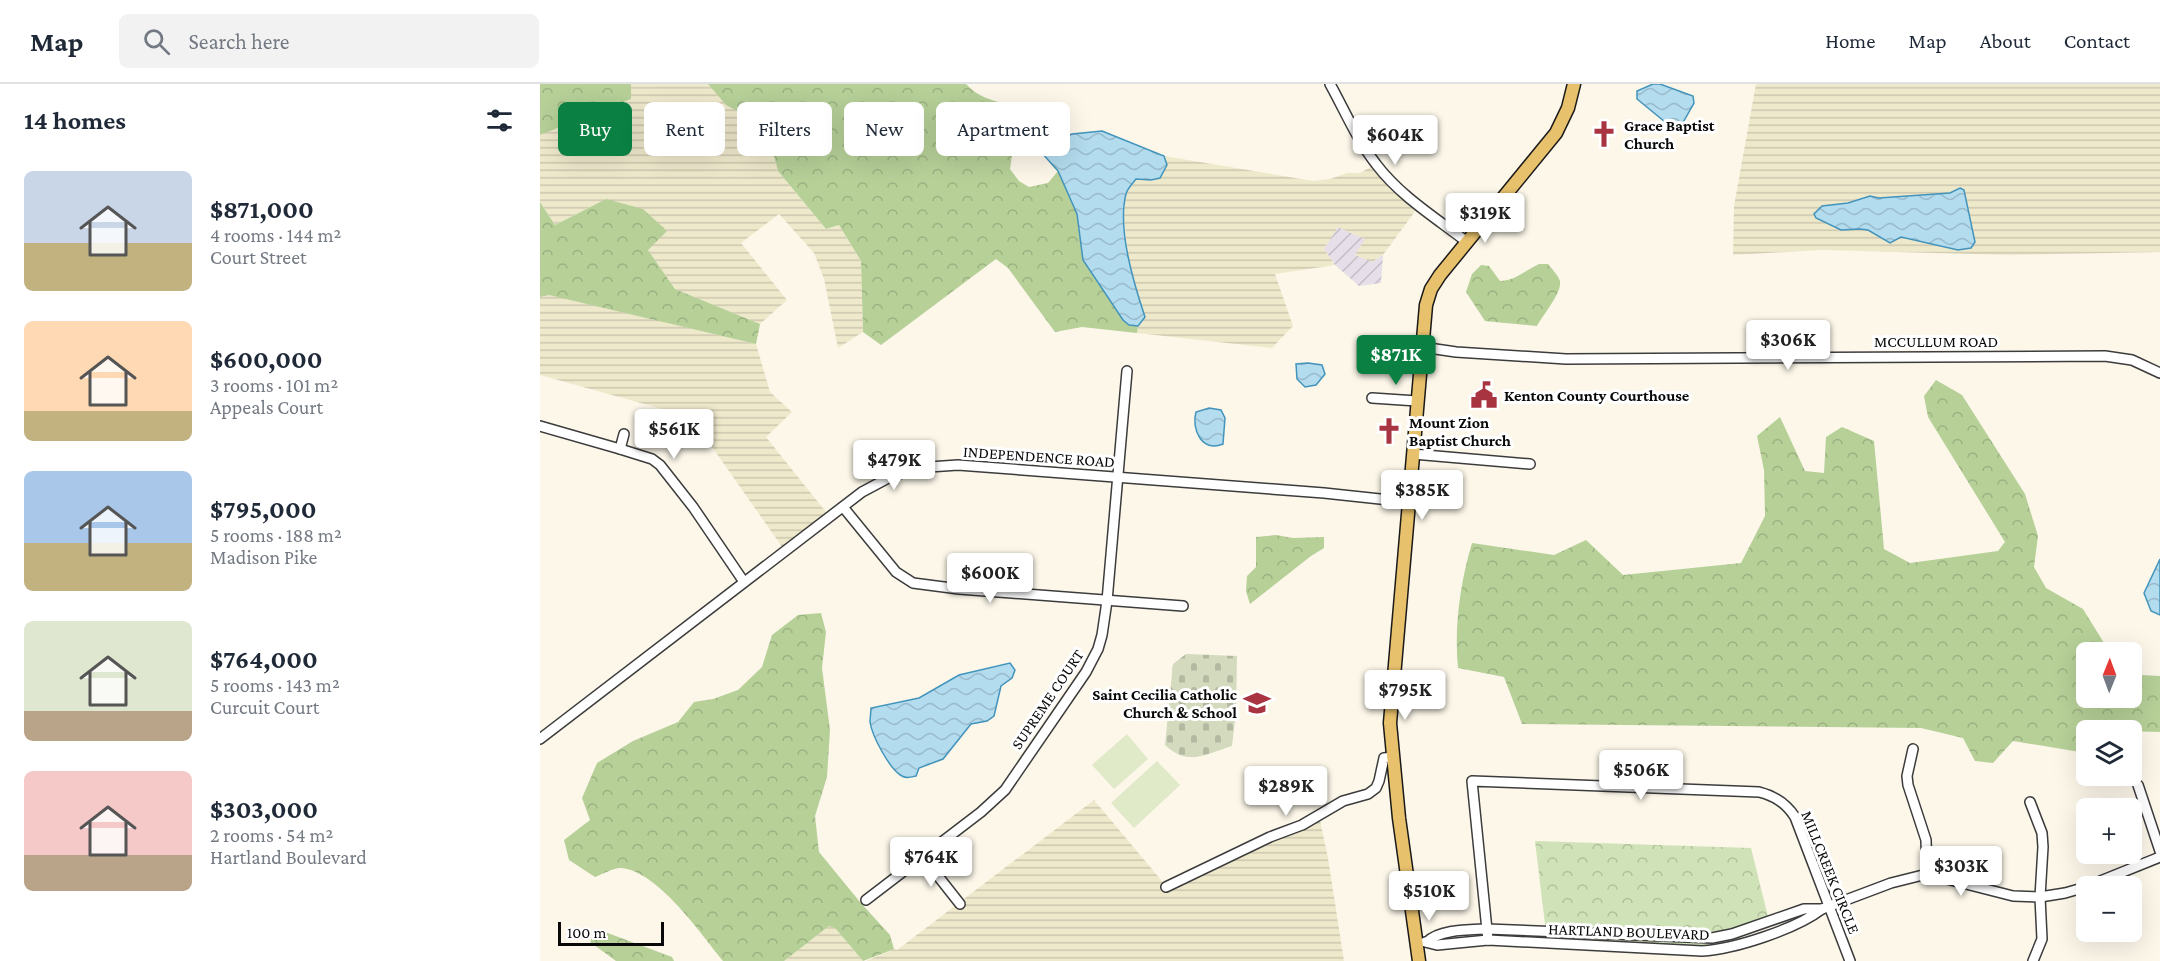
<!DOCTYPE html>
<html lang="en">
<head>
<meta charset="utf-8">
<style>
	:root { --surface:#fff; --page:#f2f2f3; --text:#1f2937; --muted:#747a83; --line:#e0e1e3; --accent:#0b8043 }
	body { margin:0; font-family:"Crimson Pro",serif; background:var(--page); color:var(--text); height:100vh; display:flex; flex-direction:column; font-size:22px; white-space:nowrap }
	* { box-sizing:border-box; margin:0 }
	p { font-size:20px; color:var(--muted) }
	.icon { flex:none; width:33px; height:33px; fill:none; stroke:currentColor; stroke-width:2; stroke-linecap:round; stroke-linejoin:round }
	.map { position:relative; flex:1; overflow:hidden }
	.sheet { display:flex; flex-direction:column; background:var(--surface); width:540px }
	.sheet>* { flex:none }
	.banner { position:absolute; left:18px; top:18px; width:570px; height:54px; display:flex; gap:12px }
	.needle { width:39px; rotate:1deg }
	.buttons { position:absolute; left:1536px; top:558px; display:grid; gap:12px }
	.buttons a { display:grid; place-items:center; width:66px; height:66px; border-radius:9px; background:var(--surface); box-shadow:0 6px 24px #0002; font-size:30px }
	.scale { position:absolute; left:18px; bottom:15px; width:106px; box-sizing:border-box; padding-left:6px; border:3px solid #090909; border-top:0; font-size:16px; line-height:21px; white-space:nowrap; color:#090909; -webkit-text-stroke:4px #fff; paint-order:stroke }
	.price { position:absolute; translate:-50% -51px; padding:0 14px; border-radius:6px; background:#fff; color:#222; font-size:20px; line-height:39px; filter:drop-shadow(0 2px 3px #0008) }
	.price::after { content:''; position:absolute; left:50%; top:36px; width:18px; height:14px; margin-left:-9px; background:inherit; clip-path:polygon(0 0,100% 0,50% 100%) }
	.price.selected { background:var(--accent); color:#fff }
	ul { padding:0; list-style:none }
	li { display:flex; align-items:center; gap:18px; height:150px; padding:0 24px }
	li span { display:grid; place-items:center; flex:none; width:168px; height:120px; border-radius:9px; color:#555 }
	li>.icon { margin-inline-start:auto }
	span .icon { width:72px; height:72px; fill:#fffc; stroke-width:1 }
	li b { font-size:26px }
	h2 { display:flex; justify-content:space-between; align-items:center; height:72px; padding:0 24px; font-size:26px }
	.pill { padding:0 21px; border-radius:9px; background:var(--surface); box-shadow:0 6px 24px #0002; font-size:21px; line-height:54px }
	.pill.selected { background:var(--accent); color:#fff }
	header { display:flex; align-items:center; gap:36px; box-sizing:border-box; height:84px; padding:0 30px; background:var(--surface); border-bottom:2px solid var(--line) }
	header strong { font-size:28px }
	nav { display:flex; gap:33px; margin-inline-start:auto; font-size:21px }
	.search { width:420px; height:54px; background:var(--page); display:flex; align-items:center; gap:15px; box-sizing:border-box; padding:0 21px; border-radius:9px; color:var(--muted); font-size:22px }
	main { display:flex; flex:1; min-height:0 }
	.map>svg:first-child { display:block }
	.industrial { fill:url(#industrial-furrows) }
	.farmland { fill:url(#farmland-rules) }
	.grass { fill:url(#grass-tufts) }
	.forest { fill:url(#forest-crowns) }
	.cemetery { fill:url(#cemetery-stones) }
	.park { fill:url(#park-crowns) }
	.pitch { fill:#e1eac8 }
	.water { fill:url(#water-waves); stroke:#4394bc; stroke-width:1.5 }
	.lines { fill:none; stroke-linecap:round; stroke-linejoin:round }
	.minor-casing { stroke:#3c3c3c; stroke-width:12 }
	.major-casing { stroke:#1a1a1a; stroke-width:15 }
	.minor { stroke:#fff; stroke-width:9 }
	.major { stroke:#e8c16d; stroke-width:12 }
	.labels { text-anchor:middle; stroke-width:6; stroke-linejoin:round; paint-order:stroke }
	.poi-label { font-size:16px; font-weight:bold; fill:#090909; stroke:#fff; text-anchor:start }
	.street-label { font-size:16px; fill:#090909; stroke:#fff }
</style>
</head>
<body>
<header>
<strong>Map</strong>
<div class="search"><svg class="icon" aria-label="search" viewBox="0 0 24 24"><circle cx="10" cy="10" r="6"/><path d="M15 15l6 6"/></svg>Search here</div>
<nav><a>Home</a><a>Map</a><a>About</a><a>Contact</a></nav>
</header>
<main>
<section class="sheet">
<h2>14 homes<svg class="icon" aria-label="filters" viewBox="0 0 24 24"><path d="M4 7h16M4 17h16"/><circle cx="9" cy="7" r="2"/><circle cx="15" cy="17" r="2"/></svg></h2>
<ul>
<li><span style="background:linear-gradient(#c9d6e8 60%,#c2b280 0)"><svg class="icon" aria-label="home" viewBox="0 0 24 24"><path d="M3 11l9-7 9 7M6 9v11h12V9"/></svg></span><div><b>$871,000</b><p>4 rooms · 144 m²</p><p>Court Street</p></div></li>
<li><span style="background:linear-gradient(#ffd9b3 75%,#c2b280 0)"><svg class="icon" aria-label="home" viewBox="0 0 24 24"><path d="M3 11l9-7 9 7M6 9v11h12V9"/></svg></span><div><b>$600,000</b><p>3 rooms · 101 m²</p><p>Appeals Court</p></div></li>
<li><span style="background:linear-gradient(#a9c7e8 60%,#c2b280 0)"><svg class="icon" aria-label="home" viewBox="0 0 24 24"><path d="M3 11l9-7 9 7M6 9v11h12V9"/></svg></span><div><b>$795,000</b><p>5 rooms · 188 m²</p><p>Madison Pike</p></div></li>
<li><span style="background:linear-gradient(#dfe7d0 75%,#b9a48a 0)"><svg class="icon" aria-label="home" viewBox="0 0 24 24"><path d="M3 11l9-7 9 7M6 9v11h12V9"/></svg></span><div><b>$764,000</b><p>5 rooms · 143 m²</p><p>Curcuit Court</p></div></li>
<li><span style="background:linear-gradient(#f6c9c9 70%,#b9a48a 0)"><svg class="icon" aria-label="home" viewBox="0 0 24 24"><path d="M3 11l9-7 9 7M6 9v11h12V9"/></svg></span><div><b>$303,000</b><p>2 rooms · 54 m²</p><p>Hartland Boulevard</p></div></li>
</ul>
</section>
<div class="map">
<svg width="1620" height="877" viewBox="0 0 1620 877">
	<defs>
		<pattern id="industrial-furrows" width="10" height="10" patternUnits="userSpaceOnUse" patternTransform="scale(1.5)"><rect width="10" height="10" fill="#e6dee8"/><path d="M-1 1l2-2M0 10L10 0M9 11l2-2" fill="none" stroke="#c4bdc6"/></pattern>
		<pattern id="farmland-rules" width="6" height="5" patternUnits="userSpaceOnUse" patternTransform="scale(1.5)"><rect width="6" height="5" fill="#efe9cc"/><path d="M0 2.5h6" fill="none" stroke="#ccc6ae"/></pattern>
		<pattern id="grass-tufts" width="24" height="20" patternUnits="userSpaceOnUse" patternTransform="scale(1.5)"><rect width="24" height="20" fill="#d0e2b7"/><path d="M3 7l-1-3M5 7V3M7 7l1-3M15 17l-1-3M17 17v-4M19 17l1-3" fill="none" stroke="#b1c19c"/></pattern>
		<pattern id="forest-crowns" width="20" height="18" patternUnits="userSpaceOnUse" patternTransform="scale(1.5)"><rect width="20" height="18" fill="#b6d098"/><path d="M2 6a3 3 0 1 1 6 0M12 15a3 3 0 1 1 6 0" fill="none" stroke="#9bb182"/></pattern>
		<pattern id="cemetery-stones" width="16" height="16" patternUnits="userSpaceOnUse" patternTransform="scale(1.5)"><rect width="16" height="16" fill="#d3dabe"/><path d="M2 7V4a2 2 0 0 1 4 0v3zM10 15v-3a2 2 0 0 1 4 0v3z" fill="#b4baa2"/></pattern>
		<pattern id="park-crowns" width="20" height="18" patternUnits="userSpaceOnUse" patternTransform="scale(1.5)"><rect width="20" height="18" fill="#d0e2b7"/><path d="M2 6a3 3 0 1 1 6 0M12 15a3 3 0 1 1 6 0" fill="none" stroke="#b1c19c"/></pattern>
		<pattern id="water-waves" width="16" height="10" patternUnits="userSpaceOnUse" patternTransform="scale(1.5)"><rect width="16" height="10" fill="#b3dcee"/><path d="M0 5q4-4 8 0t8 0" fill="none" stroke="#99bbcb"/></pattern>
	</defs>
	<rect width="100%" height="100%" fill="#fcf7e9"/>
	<!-- industrial -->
	<polygon class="industrial" points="798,143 825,155 832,178 843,171 841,199 819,202 795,181 784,165"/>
	<!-- farmland -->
	<g class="farmland">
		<polygon points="91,0 168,0 186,21 226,43 238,87 286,145 299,141 321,177 323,248 298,264 284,195 274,169 239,130 201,159 247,216 220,240 135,205 108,166 66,115 15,141 0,118 0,51 91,15"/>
		<polygon points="1216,0 1620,0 1620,168 1469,171 1282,166 1193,171 1194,122"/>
		<polygon points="624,72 773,97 790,95 807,89 820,89 836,80 879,122 843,171 832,178 815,171 825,155 798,143 784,165 795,181 735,190 753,242 732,264 597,249 598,242 605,233 589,181 584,134 586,108 596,95 611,96 627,81"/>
		<polygon points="8,210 216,260 230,308 252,328 226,353 290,433 245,467 151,333 0,291 0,213"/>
		<polygon points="554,716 627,803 779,732 788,774 804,877 326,877 354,865 357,866"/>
		<polygon points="289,842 296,845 323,877 244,877"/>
	</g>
	<!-- grass -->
	<polygon class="grass" points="963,849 1199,852 1200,855 1200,856 1160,863 962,852"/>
	<!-- forest -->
	<g class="forest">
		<polygon points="0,0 91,0 91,15 0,51"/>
		<path d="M168 0H426C438 13 452 17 469 20L477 39 470 85 479 97 489 103 508 99 518 87 537 130 543 176 589 241 598 242 597 249 542 243 515 248 468 184 456 175 341 261 323 248 321 177 299 141 286 145 238 87 226 43 186 21Z"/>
		<polygon points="66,115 103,125 127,147 108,166 135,205 220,240 216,260 9,211 0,213 0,118 15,141"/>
		<path d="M999 180H1008C1012 185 1018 191 1020 197 1022 209 1003 231 997 242L945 237 926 208 932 190 941 181 949 182 960 197C975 197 986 186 999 180Z"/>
		<path d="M1396 296 1422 311 1485 410 1498 452 1494 483 1506 504 1543 525 1564 559 1575 568H1546V614H1592V583L1601 591 1620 592V648L1546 646V669L1473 657 1453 679 1435 677 1423 654 1381 644 982 640 964 593 918 584C914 544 920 499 932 459L1014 471 1046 456 1083 491 1201 479 1225 432 1224 386 1217 352 1240 333 1265 387 1284 389 1286 353 1302 343 1334 357 1344 465 1370 479 1458 467 1465 458 1388 333 1384 312Z"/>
		<polygon points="736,451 753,454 784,453 784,464 771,472 710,520 706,507 707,492 716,483 716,453"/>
		<path d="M281 529 286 548 282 584 290 646 287 693 275 732 279 768 320 818 350 851 354 865 323 877 296 845 289 842 244 877H183C161 850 118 787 81 784 73 784 63 790 55 793L29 776 24 756 50 736 42 714 57 679 93 657 138 638 154 618 173 615 198 606 222 583 232 551 258 531Z"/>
		<polygon points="57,845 132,873 134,877 76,877 50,858"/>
	</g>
	<!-- cemetery -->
	<path class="cemetery" d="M646 570 697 572 696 628 692 662C666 670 648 683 625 661L633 580Z"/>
	<!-- park -->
	<polygon class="park" points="995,757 1211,764 1229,837 1192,850 1006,848"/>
	<!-- pitch -->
	<g class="pitch">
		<polygon points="587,650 608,675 574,705 552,681"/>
		<polygon points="617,677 640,701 594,744 571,719"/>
	</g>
	<!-- water -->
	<g class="water">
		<polygon points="1113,0 1120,0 1153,12 1154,19 1141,42 1130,42 1097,15 1097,7"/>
		<path d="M562 47 624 72 627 81 620 94 611 96 596 95C593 99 587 105 586 110 577 145 594 200 605 233L598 242 589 241 583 236 543 176 537 130 518 87 501 68 487 62 485 58 494 55 513 57 532 50Z"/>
		<polygon points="1420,104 1424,106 1435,158 1431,164 1418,166 1361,153 1350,159 1328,146 1320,145 1301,146 1276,134 1274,130 1282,122 1308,119 1330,112 1339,114 1410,109"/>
		<polygon points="768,279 782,281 785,290 776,301 765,303 757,295 756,280"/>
		<path d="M669 324 681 326 685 334 683 360C662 369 651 345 656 328Z"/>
		<polygon points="1620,475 1620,531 1611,527 1604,509"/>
		<path d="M470 579 475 586 472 594 461 602 454 632 447 637 431 640 403 675 379 684 376 692C371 693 367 695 362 692 350 686 332 652 330 638 330 634 331 628 331 624L379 614 419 591Z"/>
	</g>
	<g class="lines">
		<defs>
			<g id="minor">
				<path d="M790 0C805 27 817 56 836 80 860 112 896 134 927 158"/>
				<polyline points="882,263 916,268 1026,275 1565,272 1592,276 1620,289"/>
				<polyline points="832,314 877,317"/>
				<polyline points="0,342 80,365 112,375 120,381 153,423 204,498"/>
				<polyline points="80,365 84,350"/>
				<polyline points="873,370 990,380"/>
				<polyline points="303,423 356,488 373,499 419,505 643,522"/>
				<polyline points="0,655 322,408 352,392 372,386 389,383 418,381 784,409 868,418"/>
				<polyline points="1373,665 1367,692 1368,701 1386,756 1387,790"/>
				<polyline points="1598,701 1620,767"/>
				<polyline points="1490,718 1502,749 1503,763 1500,813 1502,855 1493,877"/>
				<polyline points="383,773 420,820"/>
				<polyline points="1548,802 1620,773"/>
				<polyline points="626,803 730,753 762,741 803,717 828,710 836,704 839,697 844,674 853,673"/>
				<polyline points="326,816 441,728 465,706 546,588 558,565 562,551 567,517 587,287"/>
				<path d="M948 856 932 697 1219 708C1235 712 1246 719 1255 733L1310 877"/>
				<path d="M885 858 897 861 948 856 1162 867C1195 865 1256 845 1282 825"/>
				<path d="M887 858C900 845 929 846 947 845L1172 854 1192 850 1264 825H1282L1351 799 1387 790 1473 812 1500 813 1525 809 1546 803"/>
			</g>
			<polyline id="major" points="879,877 859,734 850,639 886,221 891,205 900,191 1016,49 1028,24 1034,0"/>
		</defs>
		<!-- minor casing -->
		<use href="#minor" class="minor-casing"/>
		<!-- major casing -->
		<use href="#major" class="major-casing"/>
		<!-- minor -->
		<use href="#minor" class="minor"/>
		<!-- major -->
		<use href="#major" class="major"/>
	</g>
	<!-- icons -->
	<defs>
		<symbol id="church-bare" viewBox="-9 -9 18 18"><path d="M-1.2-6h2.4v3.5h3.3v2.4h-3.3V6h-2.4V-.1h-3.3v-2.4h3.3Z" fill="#a83341" stroke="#fff" stroke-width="2.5" paint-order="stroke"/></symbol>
		<symbol id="civic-bare" viewBox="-9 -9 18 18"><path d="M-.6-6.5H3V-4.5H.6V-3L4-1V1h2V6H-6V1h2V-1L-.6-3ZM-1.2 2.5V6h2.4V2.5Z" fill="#a83341" stroke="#fff" stroke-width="2.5" paint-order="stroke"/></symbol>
		<symbol id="school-bare" viewBox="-9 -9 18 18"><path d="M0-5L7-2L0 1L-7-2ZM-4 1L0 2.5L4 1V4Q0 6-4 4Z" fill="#a83341" stroke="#fff" stroke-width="2.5" paint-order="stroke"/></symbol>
	</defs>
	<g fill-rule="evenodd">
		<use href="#church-bare" x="1045" y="31" width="38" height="38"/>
		<use href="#civic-bare" x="925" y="292" width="38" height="38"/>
		<use href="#church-bare" x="830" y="328" width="38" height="38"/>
		<use href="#school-bare" x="698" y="600" width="38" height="38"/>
	</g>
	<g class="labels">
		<!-- poi labels -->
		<g class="poi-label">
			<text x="1084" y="47">Grace Baptist<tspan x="1084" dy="18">Church</tspan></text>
			<text x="964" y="317">Kenton County Courthouse</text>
			<text x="869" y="344">Mount Zion<tspan x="869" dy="18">Baptist Church</tspan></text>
			<text x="697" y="616" text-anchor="end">Saint Cecilia Catholic<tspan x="697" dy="18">Church &amp; School</tspan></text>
		</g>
		<!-- street labels -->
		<g class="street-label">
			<text x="1396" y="263">MCCULLUM ROAD</text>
			<text transform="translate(499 372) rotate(4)" y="6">INDEPENDENCE ROAD</text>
			<text transform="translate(507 615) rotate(-56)" y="6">SUPREME COURT</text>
			<text transform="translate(1291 788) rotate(68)" y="6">MILLCREEK CIRCLE</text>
			<text transform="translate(1089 847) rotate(2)" y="6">HARTLAND BOULEVARD</text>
		</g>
	</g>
</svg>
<div class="buttons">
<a><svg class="needle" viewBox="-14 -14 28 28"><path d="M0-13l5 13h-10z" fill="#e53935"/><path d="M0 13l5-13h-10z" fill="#747a83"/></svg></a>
<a><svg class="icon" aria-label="layers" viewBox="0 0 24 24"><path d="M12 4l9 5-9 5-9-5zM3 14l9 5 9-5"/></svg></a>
<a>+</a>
<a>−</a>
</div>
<div class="scale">100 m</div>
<b class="price" style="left:855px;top:82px">$604K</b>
<b class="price" style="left:945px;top:160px">$319K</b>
<b class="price" style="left:1248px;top:287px">$306K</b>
<b class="price selected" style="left:856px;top:302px">$871K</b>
<b class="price" style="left:134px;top:376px">$561K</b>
<b class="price" style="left:354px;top:407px">$479K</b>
<b class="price" style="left:882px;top:437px">$385K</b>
<b class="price" style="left:450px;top:520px">$600K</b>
<b class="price" style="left:865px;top:637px">$795K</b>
<b class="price" style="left:1101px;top:717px">$506K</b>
<b class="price" style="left:746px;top:733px">$289K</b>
<b class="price" style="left:391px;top:804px">$764K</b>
<b class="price" style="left:1421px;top:813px">$303K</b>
<b class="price" style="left:889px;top:838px">$510K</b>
<div class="banner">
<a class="pill selected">Buy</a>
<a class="pill">Rent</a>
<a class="pill">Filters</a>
<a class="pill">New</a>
<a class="pill">Apartment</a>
</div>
</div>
</main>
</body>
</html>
